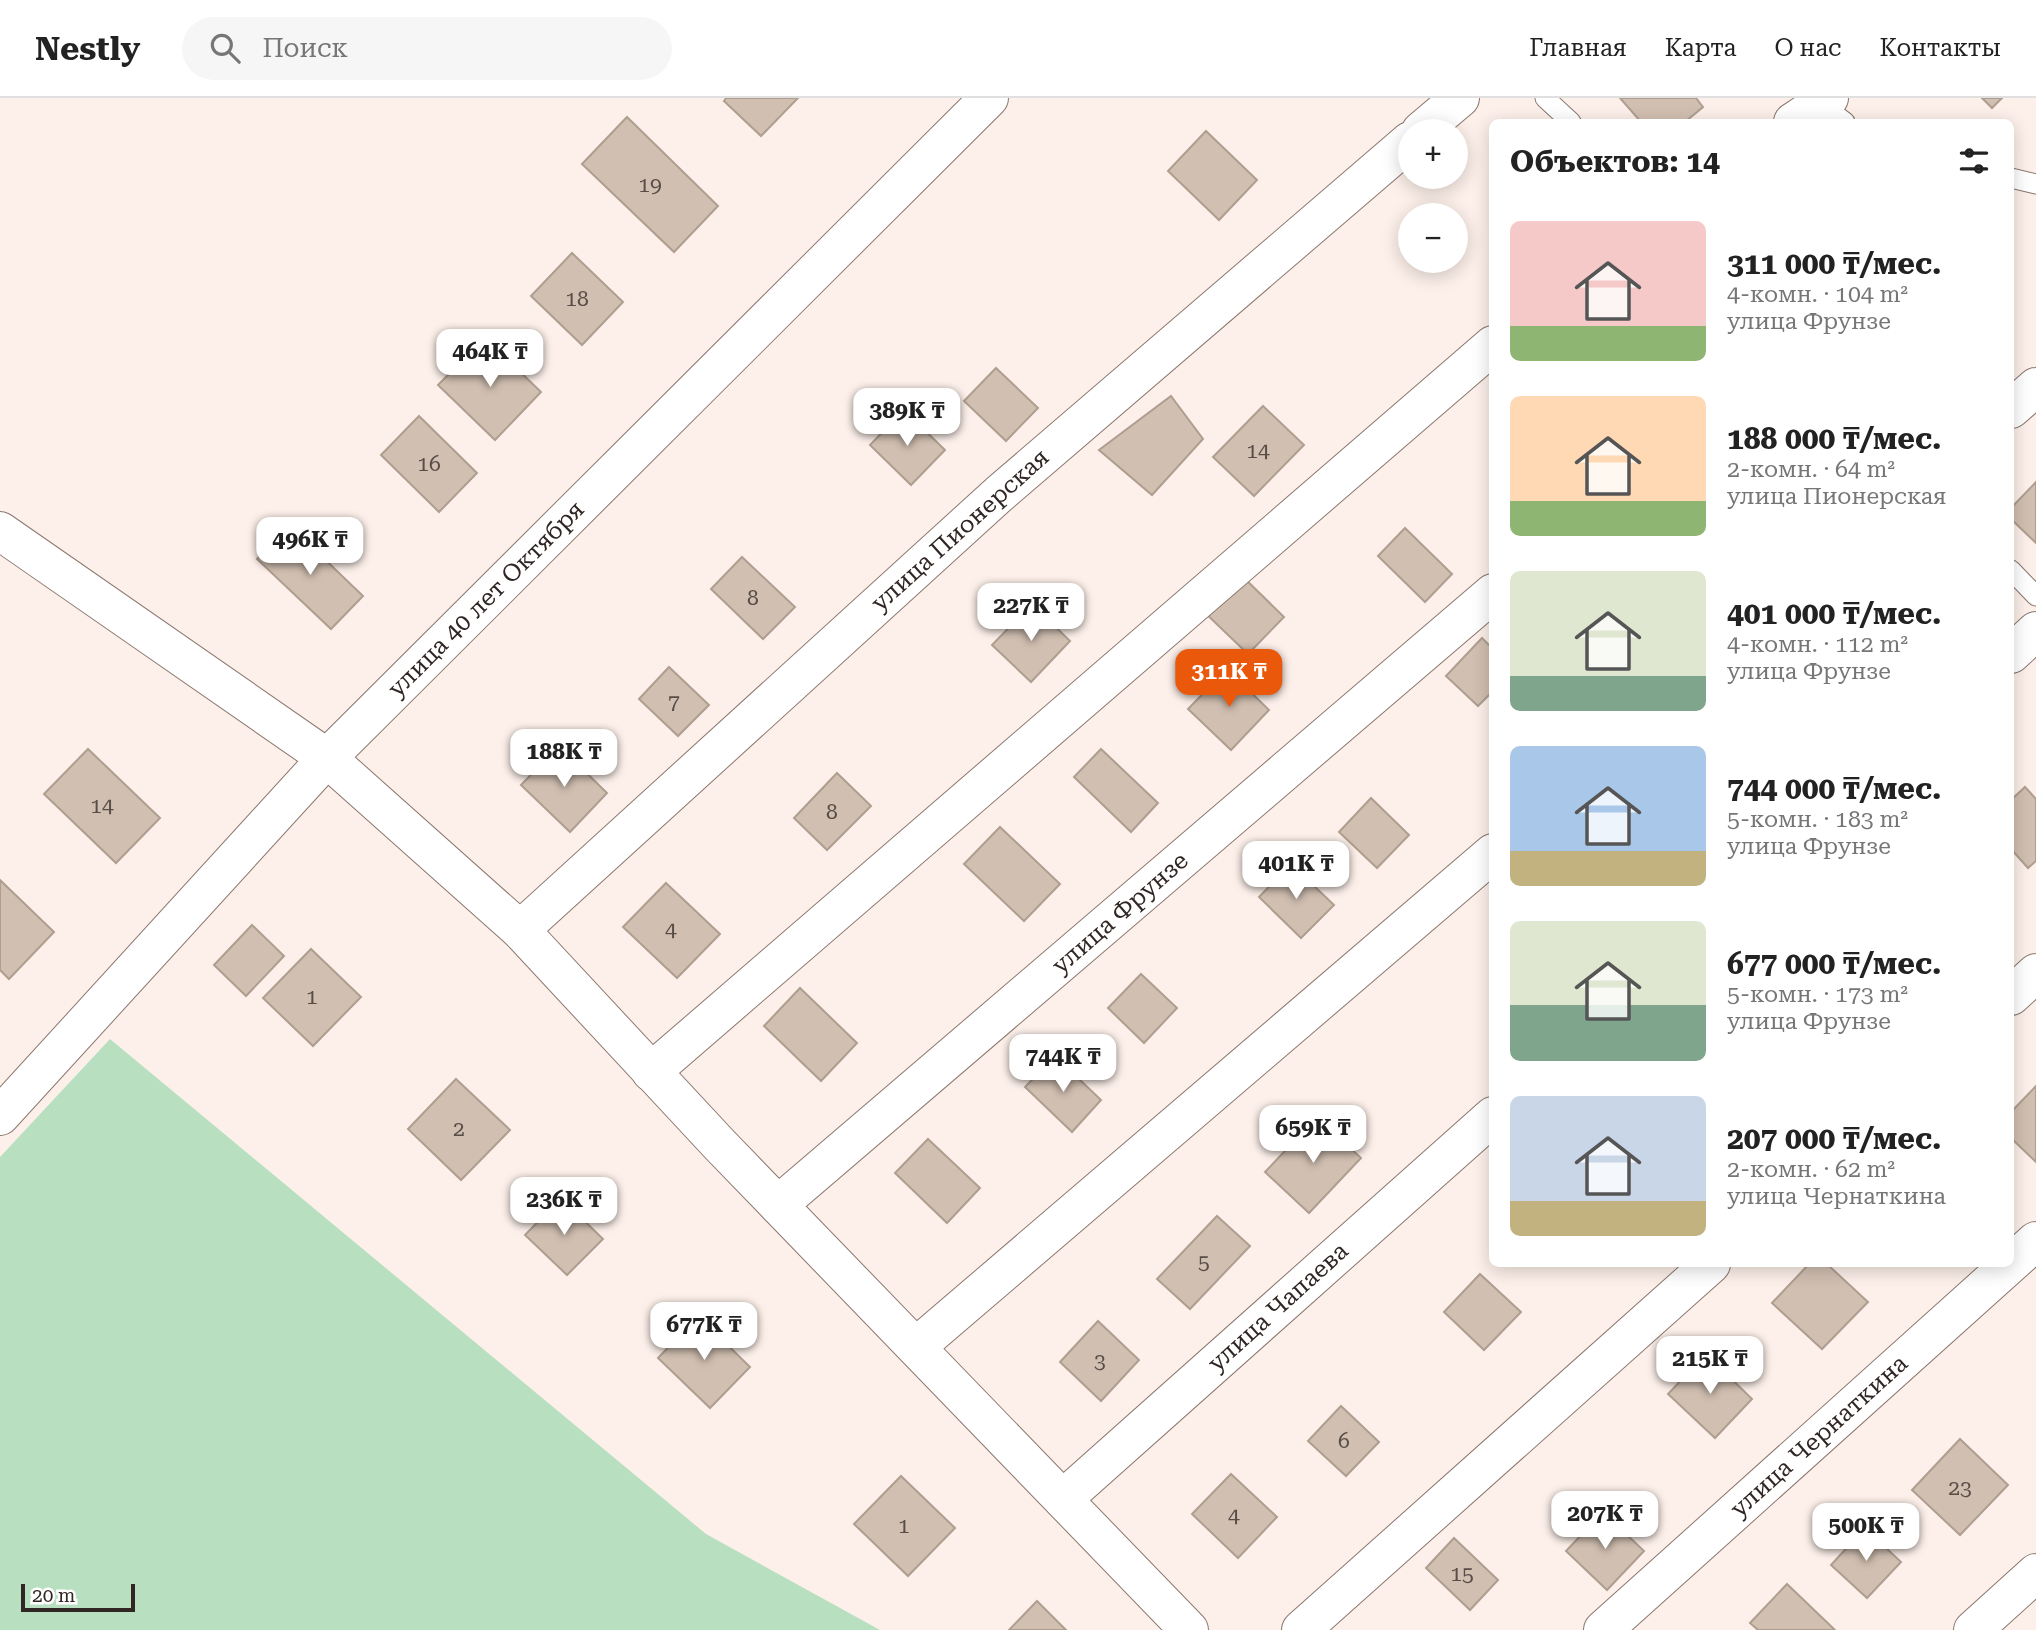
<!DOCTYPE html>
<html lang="ru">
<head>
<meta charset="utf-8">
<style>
	:root { --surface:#fff; --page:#f6f6f6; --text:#222; --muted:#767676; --line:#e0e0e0; --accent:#ea580c }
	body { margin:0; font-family:"Roboto Serif",serif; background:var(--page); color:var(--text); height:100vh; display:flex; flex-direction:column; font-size:26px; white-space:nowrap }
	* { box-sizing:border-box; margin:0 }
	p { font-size:23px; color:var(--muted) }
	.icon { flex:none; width:38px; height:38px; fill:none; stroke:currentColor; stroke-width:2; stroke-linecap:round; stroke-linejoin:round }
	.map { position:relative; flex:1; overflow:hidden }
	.side { position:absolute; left:1489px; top:21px; width:525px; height:1148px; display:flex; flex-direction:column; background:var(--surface); border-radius:10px; box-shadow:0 4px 18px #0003 }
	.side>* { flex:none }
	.fabs { position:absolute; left:1398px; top:21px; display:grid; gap:14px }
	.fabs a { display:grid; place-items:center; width:70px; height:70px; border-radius:50%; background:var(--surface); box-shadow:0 4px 18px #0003; font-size:35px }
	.scale { position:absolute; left:21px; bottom:18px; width:114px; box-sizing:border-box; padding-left:7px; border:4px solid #302724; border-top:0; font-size:19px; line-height:24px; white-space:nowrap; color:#302724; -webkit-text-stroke:5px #fff; paint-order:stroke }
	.price { position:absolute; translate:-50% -60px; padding:0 16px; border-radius:14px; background:#fff; color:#222; font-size:23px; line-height:46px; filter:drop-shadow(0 2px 4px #0008) }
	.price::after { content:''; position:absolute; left:50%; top:42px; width:21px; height:16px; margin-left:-10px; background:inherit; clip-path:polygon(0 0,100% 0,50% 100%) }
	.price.active { background:var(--accent); color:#fff }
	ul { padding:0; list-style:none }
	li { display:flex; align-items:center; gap:21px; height:175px; padding:0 21px }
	li span { display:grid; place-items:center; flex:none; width:196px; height:140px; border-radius:10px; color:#555 }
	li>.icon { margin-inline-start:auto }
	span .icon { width:84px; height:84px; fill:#fffc; stroke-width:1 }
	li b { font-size:30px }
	h2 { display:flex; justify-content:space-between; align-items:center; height:84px; padding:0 21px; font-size:30px }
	header { display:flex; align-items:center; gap:42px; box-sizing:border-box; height:98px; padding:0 35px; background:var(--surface); border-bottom:2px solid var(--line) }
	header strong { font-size:33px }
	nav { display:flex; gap:38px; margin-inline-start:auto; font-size:24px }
	.search { width:490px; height:63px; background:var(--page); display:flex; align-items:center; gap:18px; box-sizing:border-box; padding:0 24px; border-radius:38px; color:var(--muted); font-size:26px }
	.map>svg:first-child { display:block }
	.green { fill:#b8e0c0 }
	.building { fill:#d1bfb1; stroke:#af9e90; stroke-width:2 }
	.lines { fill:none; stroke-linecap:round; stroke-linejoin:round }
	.service-casing { stroke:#8b776e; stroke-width:21 }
	.minor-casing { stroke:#8b776e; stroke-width:40 }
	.tertiary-casing { stroke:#8b776e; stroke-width:40 }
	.service { stroke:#fff; stroke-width:19 }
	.minor { stroke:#fff; stroke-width:38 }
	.tertiary { stroke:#fff; stroke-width:38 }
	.labels { text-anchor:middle; stroke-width:7; stroke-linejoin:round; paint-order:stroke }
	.number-label { font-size:21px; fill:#584d47 }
	.street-label { font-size:24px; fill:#302724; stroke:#fff }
</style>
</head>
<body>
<header>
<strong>Nestly</strong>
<div class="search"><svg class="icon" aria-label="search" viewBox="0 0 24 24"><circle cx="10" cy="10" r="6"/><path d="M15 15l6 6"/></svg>Поиск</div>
<nav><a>Главная</a><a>Карта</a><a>О нас</a><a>Контакты</a></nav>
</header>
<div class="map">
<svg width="2036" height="1532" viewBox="0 0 2036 1532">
	<rect width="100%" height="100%" fill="#fdf0ea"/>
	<!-- green -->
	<polygon class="green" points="110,941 706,1436 880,1532 0,1532 0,1059"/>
	<!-- building -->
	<g class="building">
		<polygon points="726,0 798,0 761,38 724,3"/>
		<polygon points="1620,0 1696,0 1703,9 1685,24 1641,24"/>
		<polygon points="1982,0 2002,0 1992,10"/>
		<polygon points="627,19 718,108 674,154 582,66"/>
		<polygon points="1206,33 1257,82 1219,122 1168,73"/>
		<polygon points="572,155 623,204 582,247 531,198"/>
		<polygon points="485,240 541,294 495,342 438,287"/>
		<polygon points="996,270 1038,310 1006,343 964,303"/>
		<polygon points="1171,298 1203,341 1152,397 1099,352"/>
		<polygon points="1263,308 1304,347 1254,398 1213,359"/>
		<polygon points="904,312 945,352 911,387 870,347"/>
		<polygon points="419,318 477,375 439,414 381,357"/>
		<polygon points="2036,384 2036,445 2011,421 2011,410"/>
		<polygon points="289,427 363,498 331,531 257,461"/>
		<polygon points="1405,430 1452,476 1425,504 1378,458"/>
		<polygon points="742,459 795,509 763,541 711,491"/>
		<polygon points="1238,474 1284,519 1248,556 1201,511"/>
		<polygon points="1032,506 1070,543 1031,584 992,547"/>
		<polygon points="1482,540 1493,551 1493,593 1478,608 1446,578"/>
		<polygon points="669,569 709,607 678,638 639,601"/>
		<polygon points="1227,571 1269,612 1231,652 1188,611"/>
		<polygon points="559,648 607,695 570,734 521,687"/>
		<polygon points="88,651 160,720 116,765 44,696"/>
		<polygon points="1101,651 1158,705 1131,734 1074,679"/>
		<polygon points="837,675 871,708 827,752 794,720"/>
		<polygon points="2025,689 2036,701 2036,763 2028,770 2011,751 2011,702"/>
		<polygon points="1371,700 1409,737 1377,770 1339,734"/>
		<polygon points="1000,729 1060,786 1024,823 964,766"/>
		<polygon points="1291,766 1334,807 1301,840 1259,799"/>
		<polygon points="0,782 54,834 9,881 0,872"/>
		<polygon points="666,785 720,836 677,880 623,829"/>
		<polygon points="252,827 284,858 246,898 214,867"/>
		<polygon points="311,851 361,899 313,948 263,900"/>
		<polygon points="1141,876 1177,910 1144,945 1108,910"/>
		<polygon points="800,890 857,945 821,983 764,928"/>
		<polygon points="1055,958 1101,1002 1072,1034 1025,989"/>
		<polygon points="456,981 510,1032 461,1082 408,1031"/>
		<polygon points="2036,988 2036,1064 2011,1040 2011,1014"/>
		<polygon points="1317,1019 1361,1060 1309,1115 1265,1074"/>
		<polygon points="928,1041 980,1090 947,1125 895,1075"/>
		<polygon points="561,1100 603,1141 567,1177 525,1137"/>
		<polygon points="1217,1118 1250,1148 1190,1211 1157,1181"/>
		<polygon points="1809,1166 1827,1166 1868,1204 1822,1251 1772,1205"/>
		<polygon points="1480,1176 1521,1214 1484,1252 1444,1214"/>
		<polygon points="698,1218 750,1269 710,1310 658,1260"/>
		<polygon points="1098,1223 1139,1262 1101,1303 1060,1264"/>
		<polygon points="1706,1256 1752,1301 1715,1340 1668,1296"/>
		<polygon points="1341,1308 1379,1344 1346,1378 1308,1343"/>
		<polygon points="1960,1341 2008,1387 1960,1437 1912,1392"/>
		<polygon points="1231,1376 1277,1419 1238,1460 1192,1416"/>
		<polygon points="901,1378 955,1430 908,1478 854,1426"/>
		<polygon points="1603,1414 1644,1453 1607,1492 1566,1453"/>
		<polygon points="1865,1430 1901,1464 1867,1500 1831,1467"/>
		<polygon points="1454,1440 1498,1482 1470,1512 1426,1470"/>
		<polygon points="1787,1486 1835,1532 1758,1532 1750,1525"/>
		<polygon points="1037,1503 1066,1532 1009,1532"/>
	</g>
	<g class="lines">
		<defs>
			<g id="service">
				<polyline points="1545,0 1571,24"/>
				<polyline points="1817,3 1845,24"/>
				<polyline points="2011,80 2036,86"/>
				<polyline points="2011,472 2036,498"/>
			</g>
			<g id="minor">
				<polyline points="1793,24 1829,0"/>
				<polyline points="1421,33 1460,0"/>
				<polyline points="2011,311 2036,289"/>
				<polyline points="0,433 327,660 520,832 719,1046 1189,1532"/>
				<polyline points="2011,556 2036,533"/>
				<polyline points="520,832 999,396 1410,43"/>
				<polyline points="2011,898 2036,875"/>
				<polyline points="651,974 1493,247"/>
				<polyline points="0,1018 327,660 989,0"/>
				<polyline points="778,1107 1493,495"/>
				<polyline points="916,1249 1493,755"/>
				<polyline points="1063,1401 1493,1018"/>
				<polyline points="1301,1532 1711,1166"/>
				<polyline points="1603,1532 2036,1143"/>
			</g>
			<polyline id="tertiary" points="1973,1532 2036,1475"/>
		</defs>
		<!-- service casing -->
		<use href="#service" class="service-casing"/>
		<!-- minor casing -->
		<use href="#minor" class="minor-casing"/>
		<!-- tertiary casing -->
		<use href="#tertiary" class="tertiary-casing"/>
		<!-- service -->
		<use href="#service" class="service"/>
		<!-- minor -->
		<use href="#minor" class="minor"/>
		<!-- tertiary -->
		<use href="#tertiary" class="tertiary"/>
	</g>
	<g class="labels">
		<!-- number labels -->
		<g class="number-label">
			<text x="650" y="94">19</text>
			<text x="577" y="208">18</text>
			<text x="1258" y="360">14</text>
			<text x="429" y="373">16</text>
			<text x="753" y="507">8</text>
			<text x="674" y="611">7</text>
			<text x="102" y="715">14</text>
			<text x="832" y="721">8</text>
			<text x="671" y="839">4</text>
			<text x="312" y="906">1</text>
			<text x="459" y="1038">2</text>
			<text x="1204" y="1171">5</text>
			<text x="1100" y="1270">3</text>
			<text x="1344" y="1350">6</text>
			<text x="1960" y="1397">23</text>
			<text x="1234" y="1425">4</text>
			<text x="904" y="1435">1</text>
			<text x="1462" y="1483">15</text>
		</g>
		<!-- street labels -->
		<g class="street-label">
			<text transform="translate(960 432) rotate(-42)" y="8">улица Пионерская</text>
			<text transform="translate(486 501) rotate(-45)" y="8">улица 40 лет Октября</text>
			<text transform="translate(1120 815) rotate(-41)" y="8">улица Фрунзе</text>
			<text transform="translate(1278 1209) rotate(-42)" y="8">улица Чапаева</text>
			<text transform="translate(1819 1338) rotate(-42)" y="8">улица Чернаткина</text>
		</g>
	</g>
</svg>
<div class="fabs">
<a>+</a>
<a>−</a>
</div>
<div class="scale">20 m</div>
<b class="price" style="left:490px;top:291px">464K ₸</b>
<b class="price" style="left:907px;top:350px">389K ₸</b>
<b class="price" style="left:310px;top:479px">496K ₸</b>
<b class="price" style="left:1031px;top:545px">227K ₸</b>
<b class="price active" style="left:1229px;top:611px">311K ₸</b>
<b class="price" style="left:564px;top:691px">188K ₸</b>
<b class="price" style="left:1296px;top:803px">401K ₸</b>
<b class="price" style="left:1063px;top:996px">744K ₸</b>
<b class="price" style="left:1313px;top:1067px">659K ₸</b>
<b class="price" style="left:564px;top:1139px">236K ₸</b>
<b class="price" style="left:704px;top:1264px">677K ₸</b>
<b class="price" style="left:1710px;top:1298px">215K ₸</b>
<b class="price" style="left:1605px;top:1453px">207K ₸</b>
<b class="price" style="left:1866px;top:1465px">500K ₸</b>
<section class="side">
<h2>Объектов: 14<svg class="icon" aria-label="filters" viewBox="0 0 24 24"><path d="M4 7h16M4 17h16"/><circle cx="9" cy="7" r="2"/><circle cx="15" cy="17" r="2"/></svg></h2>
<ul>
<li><span style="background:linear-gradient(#f6c9c9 75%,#8fb573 0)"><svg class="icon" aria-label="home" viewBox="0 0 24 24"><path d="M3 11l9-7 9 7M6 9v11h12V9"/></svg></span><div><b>311 000 ₸/мес.</b><p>4-комн. · 104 m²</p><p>улица Фрунзе</p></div></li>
<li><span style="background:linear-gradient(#ffd9b3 75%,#8fb573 0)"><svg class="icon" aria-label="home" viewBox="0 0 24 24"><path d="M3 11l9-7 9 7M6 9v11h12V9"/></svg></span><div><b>188 000 ₸/мес.</b><p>2-комн. · 64 m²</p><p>улица Пионерская</p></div></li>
<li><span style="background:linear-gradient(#dfe7d0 75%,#7fa58c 0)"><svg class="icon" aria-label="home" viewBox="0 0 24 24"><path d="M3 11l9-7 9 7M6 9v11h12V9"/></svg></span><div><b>401 000 ₸/мес.</b><p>4-комн. · 112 m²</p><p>улица Фрунзе</p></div></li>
<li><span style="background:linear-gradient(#a9c7e8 75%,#c2b280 0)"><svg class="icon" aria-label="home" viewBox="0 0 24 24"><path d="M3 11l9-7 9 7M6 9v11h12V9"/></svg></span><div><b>744 000 ₸/мес.</b><p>5-комн. · 183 m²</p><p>улица Фрунзе</p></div></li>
<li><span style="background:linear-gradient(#dfe7d0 60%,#7fa58c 0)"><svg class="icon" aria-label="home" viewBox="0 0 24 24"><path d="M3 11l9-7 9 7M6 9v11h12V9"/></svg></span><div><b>677 000 ₸/мес.</b><p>5-комн. · 173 m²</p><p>улица Фрунзе</p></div></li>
<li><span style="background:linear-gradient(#c9d6e8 75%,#c2b280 0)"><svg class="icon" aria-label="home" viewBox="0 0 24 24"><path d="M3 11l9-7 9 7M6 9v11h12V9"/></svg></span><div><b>207 000 ₸/мес.</b><p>2-комн. · 62 m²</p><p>улица Чернаткина</p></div></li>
</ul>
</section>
</div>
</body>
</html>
